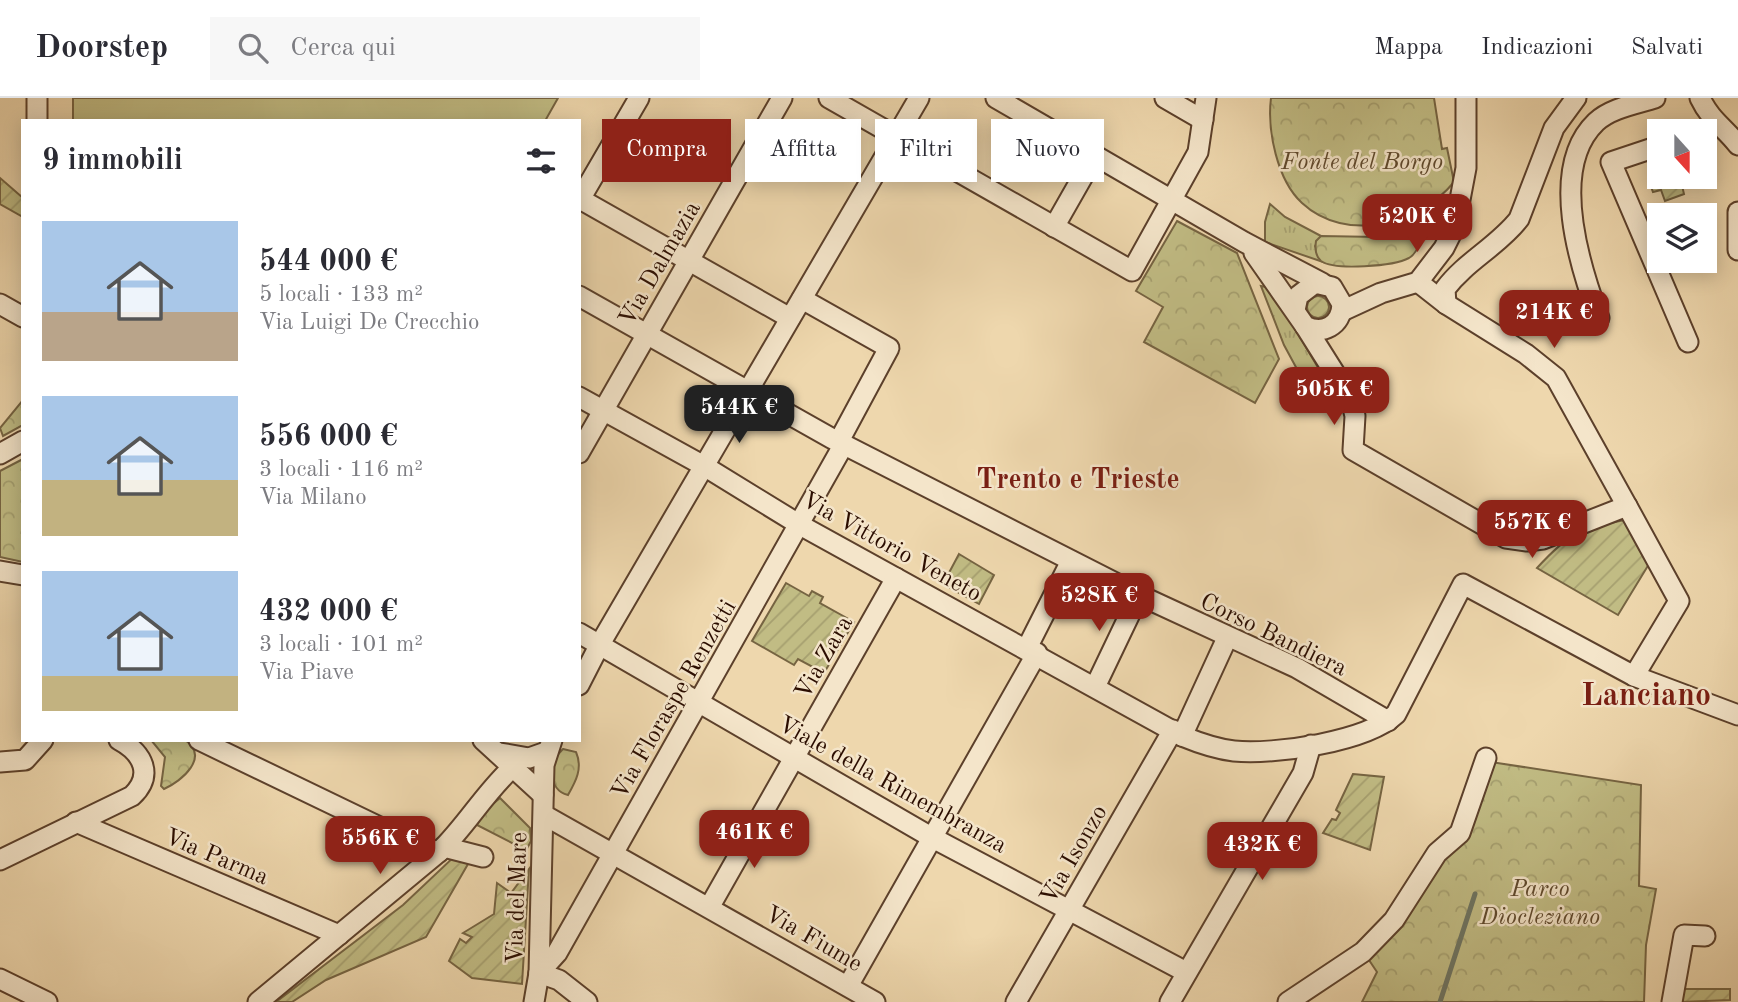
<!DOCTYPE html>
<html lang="it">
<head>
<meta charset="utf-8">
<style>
	:root { --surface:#fff; --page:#f7f7f7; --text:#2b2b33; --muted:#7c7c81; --line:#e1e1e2; --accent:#8f2418 }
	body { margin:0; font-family:"Old Standard TT",serif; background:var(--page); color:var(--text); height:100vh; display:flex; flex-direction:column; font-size:26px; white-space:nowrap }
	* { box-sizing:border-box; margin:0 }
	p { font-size:23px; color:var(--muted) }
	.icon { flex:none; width:38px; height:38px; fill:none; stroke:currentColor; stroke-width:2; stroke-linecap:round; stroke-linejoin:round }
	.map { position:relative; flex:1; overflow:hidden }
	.side { position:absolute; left:21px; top:21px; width:560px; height:623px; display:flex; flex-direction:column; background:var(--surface); border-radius:0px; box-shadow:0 4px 18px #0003 }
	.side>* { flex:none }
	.banner { position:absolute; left:602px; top:21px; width:665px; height:63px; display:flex; gap:14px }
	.needle { width:46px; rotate:159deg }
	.tools { position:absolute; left:1647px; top:21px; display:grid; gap:14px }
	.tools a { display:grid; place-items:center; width:70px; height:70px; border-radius:0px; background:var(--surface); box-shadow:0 4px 18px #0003; font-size:35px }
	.price { position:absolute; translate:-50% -60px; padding:0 16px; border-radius:14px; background:var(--accent); color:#fff; font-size:23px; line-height:46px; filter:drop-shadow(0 2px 4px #0008) }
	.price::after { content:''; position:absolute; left:50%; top:42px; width:21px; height:16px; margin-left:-10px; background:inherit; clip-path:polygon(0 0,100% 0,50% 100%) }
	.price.on { background:#222; color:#fff }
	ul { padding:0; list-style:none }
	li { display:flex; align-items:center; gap:21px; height:175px; padding:0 21px }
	li span { display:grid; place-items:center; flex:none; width:196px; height:140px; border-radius:0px; color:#555 }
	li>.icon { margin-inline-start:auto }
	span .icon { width:84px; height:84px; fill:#fffc; stroke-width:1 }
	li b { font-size:30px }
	h2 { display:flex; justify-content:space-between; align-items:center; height:84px; padding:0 21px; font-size:30px }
	.tag { padding:0 24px; border-radius:0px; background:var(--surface); box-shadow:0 4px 18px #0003; font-size:24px; line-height:63px }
	.tag.on { background:var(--accent); color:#fff }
	header { display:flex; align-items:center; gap:42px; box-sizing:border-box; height:98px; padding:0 35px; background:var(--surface); border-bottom:2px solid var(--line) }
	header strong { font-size:33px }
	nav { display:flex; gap:38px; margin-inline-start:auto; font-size:24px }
	.search { width:490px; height:63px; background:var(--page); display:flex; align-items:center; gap:18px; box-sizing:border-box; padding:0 24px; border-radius:0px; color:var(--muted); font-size:26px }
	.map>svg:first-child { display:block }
	.grass { fill:url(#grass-tufts); stroke:#766442; stroke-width:2 }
	.forest { fill:url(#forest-crowns); stroke:#766442; stroke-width:2 }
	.garden { fill:url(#garden-furrows); stroke:#766442; stroke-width:2 }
	.pitch { fill:#c1bc84; stroke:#766442; stroke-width:2 }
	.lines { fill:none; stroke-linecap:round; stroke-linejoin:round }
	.stream { stroke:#6e7563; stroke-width:5 }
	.minor-casing { stroke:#5c402b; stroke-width:23 }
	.minor { stroke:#f4e5ca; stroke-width:19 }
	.labels { text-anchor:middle; stroke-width:5; stroke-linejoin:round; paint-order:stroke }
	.park-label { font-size:24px; font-style:italic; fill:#604a2e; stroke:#f4e5ca }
	.street-label { font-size:24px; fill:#2b0d00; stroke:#f4e5ca }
	.quarter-label { font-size:28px; font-weight:bold; fill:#7a1f14; stroke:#f4e5ca }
	.district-label { font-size:32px; font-weight:bold; fill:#7a1f14; stroke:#f4e5ca }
</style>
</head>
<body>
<header>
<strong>Doorstep</strong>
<div class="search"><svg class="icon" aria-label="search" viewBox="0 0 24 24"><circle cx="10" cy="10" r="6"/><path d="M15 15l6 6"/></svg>Cerca qui</div>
<nav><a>Mappa</a><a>Indicazioni</a><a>Salvati</a></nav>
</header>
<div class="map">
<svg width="1738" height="904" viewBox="0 0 1738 904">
	<defs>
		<pattern id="grass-tufts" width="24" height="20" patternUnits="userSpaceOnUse" patternTransform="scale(1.75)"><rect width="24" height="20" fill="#c1bc84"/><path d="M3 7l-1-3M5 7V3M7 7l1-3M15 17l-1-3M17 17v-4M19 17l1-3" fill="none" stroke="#a6a070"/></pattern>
		<pattern id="forest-crowns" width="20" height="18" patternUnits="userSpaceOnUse" patternTransform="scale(1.75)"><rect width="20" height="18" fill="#c1bc84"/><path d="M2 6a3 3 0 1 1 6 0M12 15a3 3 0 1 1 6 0" fill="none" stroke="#a6a070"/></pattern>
		<pattern id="garden-furrows" width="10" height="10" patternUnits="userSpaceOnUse" patternTransform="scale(1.75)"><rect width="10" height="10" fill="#c1bc84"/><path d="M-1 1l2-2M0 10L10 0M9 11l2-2" fill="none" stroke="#a6a070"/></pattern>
	</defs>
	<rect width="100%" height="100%" fill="#eed7ad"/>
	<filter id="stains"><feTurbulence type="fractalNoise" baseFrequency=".00286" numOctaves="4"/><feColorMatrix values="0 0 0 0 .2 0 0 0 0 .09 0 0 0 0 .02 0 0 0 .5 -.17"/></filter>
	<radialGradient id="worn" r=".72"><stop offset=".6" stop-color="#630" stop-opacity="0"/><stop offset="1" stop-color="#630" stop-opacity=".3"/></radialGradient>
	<!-- grass -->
	<g class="grass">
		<polygon points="1270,106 1285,119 1321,138 1315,148 1323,164 1265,144 1265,124"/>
		<polygon points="1261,188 1271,190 1323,278 1311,297 1284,247"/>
	</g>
	<!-- forest -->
	<g class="forest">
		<path d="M1271 0H1434L1442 51 1447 50 1454 84C1420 126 1346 146 1302 105 1277 82 1267 32 1271 0Z"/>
		<polygon points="1177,123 1237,155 1279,261 1255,305 1144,244 1163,209 1136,193"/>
		<path d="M1406 135 1413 137 1419 147C1417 152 1414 157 1409 160 1394 168 1335 173 1321 163 1315 158 1315 150 1316 143L1321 138 1379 139Z"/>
		<polygon points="23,302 23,327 3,338 0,330"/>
		<polygon points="23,361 23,464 0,459 0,373"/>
		<path d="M151 642H185C210 659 182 683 164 691L161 688 165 659Z"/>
		<path d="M563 651 576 654C583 670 576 683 568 697 547 692 549 663 563 651Z"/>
		<polygon points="1491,664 1641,687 1639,788 1656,791 1646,847 1644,904 1362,904 1377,874 1367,859 1397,826"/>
		<polygon points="500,700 530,730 531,743 524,756 514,746 477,727 482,715"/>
	</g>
	<!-- garden -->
	<g class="garden">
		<polygon points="1665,79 1680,79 1684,96 1665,103 1661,92 1653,94 1650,86"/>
		<polygon points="0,80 23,100 23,119 0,106"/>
		<circle cx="1318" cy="209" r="11"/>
		<path d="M1625 422 1649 466 1618 517 1537 470C1569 435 1579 431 1625 422Z"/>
		<polygon points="959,456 994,477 979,506 943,486"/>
		<polygon points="786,485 809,498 812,493 823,499 820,505 854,524 824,575 798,561 794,567 752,543"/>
		<polygon points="1353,676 1384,679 1370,752 1323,735 1332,721 1336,722 1340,715 1336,712"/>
		<polygon points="458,755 472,759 426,839 326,882 292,904 276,904 403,807"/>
		<polygon points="529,771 522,886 472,880 449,863 460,841 466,845 472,839 463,835 494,816 497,785 511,795"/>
		<polygon points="1682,891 1730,891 1730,902 1681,904"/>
	</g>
	<!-- pitch -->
	<polygon class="pitch" points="73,0 558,0 545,23 73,23"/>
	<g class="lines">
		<!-- stream -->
		<polyline class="stream" points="1440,904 1475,796"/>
		<defs>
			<g id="minor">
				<polyline points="37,0 37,23"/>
				<polyline points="829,0 1132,173 1198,54 1206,0"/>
				<polyline points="996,0 1244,144 1322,185"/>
				<polyline points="1165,0 1203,22"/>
				<path d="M1700 0C1711 23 1724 29 1738 47"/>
				<polyline points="1659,48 1611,64 1688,244"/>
				<polyline points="580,101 790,220"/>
				<polyline points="579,103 639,0"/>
				<polyline points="1738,114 1738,152"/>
				<polyline points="1054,129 1095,57"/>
				<path d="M1254 155 1305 228C1323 237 1341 228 1342 206L1332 189 1315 185 1298 198 1295 212"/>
				<polyline points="579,198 831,340 1139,497 1297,570 1388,623"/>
				<polyline points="802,201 889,250 839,343"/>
				<polyline points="0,206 23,219"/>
				<path d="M1446 206 1445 191C1466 163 1498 148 1519 121L1554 30 1576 0"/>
				<polyline points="1342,213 1381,195 1418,184 1444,150 1455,128 1466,70 1466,0"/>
				<path d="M1599 220C1580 169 1548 70 1596 24 1611 10 1636 6 1655 0"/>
				<polyline points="1305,228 1351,301 1355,318 1353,352 1506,440 1527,443 1543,441 1627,408 1556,280 1526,256 1446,206 1418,184"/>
				<path d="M579 299 704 368 800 427 1182 638C1199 645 1216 651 1234 653 1274 657 1366 644 1396 616L1463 486 1634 578 1738 617"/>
				<polyline points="579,355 782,0"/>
				<polyline points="0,356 23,343"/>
				<polyline points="1627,408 1679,503 1634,578"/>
				<polyline points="0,473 23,477"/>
				<polyline points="579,535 931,739 1186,874"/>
				<polyline points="1027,550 1071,463"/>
				<polyline points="579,587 600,546 919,0"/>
				<polyline points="1095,589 1139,497"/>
				<polyline points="1182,638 1227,540"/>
				<polyline points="199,642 419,748 439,754"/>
				<polyline points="483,642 543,697"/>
				<polyline points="500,655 529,660 546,654"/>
				<polyline points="0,664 25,662 43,642"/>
				<polyline points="544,717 875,904"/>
				<polyline points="76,724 339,837"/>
				<polyline points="444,749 483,759"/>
				<path d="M0 762 132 698C154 677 143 655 119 642"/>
				<polyline points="710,808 896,480"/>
				<polyline points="539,875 557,855 844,346"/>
				<polyline points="539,875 559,882 587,904"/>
				<polyline points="0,881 47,904"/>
				<polyline points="848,888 1037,555"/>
				<path d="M258 904 439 754C467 727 485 694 514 668"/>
				<polyline points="534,904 539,875 544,667 552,642"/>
				<polyline points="1016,904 1173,632"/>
				<polyline points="1170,904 1303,675 1311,647"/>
				<polyline points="1288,904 1363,854 1394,822 1437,755 1460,735 1486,660"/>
				<polyline points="1672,904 1684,837 1705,838"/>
			</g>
		</defs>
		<!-- minor casing -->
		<use href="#minor" class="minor-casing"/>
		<!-- minor -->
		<use href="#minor" class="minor"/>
	</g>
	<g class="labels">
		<!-- park labels -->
		<g class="park-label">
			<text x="1362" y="71">Fonte del Borgo</text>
			<text x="1540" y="798">Parco<tspan x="1540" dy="28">Diocleziano</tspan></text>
		</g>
		<!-- street labels -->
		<g class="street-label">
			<text transform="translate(659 165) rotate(-60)" y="8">Via Dalmazia</text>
			<text transform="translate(892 448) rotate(29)" y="8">Via Vittorio Veneto</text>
			<text transform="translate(1274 536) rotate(26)" y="8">Corso Bandiera</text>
			<text transform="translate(823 559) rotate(-60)" y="8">Via Zara</text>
			<text transform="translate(673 601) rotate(-60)" y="8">Via Floraspe Renzetti</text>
			<text transform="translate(893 686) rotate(29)" y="8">Viale della Rimembranza</text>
			<text transform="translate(1073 756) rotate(-60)" y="8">Via Isonzo</text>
			<text transform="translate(217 758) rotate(23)" y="8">Via Parma</text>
			<text transform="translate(516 800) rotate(-88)" y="8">Via del Mare</text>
			<text transform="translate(814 840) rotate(30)" y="8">Via Fiume</text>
		</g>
		<!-- quarter labels -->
		<g class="quarter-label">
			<text x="1078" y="390">Trento e Trieste</text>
		</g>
		<!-- district labels -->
		<g class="district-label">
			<text x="1646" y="607">Lanciano</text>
		</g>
	</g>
	<rect width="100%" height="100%" filter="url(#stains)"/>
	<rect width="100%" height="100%" fill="url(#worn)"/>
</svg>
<div class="tools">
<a><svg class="needle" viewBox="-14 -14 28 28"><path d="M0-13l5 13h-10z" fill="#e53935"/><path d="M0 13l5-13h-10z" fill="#7c7c81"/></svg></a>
<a><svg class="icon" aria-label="layers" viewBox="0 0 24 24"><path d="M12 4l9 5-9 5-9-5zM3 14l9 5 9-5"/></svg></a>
</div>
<b class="price" style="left:1417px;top:156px">520K €</b>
<b class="price" style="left:1554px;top:252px">214K €</b>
<b class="price" style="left:1334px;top:329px">505K €</b>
<b class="price on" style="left:739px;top:347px">544K €</b>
<b class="price" style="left:1532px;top:462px">557K €</b>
<b class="price" style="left:1099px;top:535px">528K €</b>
<b class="price" style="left:754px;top:772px">461K €</b>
<b class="price" style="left:380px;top:778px">556K €</b>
<b class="price" style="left:1262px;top:784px">432K €</b>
<div class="banner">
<a class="tag on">Compra</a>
<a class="tag">Affitta</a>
<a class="tag">Filtri</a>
<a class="tag">Nuovo</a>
</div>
<section class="side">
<h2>9 immobili<svg class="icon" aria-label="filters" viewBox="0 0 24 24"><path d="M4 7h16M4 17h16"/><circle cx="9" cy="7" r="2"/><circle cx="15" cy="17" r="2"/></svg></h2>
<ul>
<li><span style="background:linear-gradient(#a9c7e8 65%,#b9a48a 0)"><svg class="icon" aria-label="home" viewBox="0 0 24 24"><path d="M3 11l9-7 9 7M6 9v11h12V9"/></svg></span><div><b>544 000 €</b><p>5 locali · 133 m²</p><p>Via Luigi De Crecchio</p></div></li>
<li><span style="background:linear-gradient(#a9c7e8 60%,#c2b280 0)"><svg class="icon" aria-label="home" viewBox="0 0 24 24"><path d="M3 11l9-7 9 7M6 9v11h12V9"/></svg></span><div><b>556 000 €</b><p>3 locali · 116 m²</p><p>Via Milano</p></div></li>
<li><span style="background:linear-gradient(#a9c7e8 75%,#c2b280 0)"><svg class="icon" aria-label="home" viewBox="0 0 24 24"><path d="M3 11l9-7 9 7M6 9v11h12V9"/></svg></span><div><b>432 000 €</b><p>3 locali · 101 m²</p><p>Via Piave</p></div></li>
</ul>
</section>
</div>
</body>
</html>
